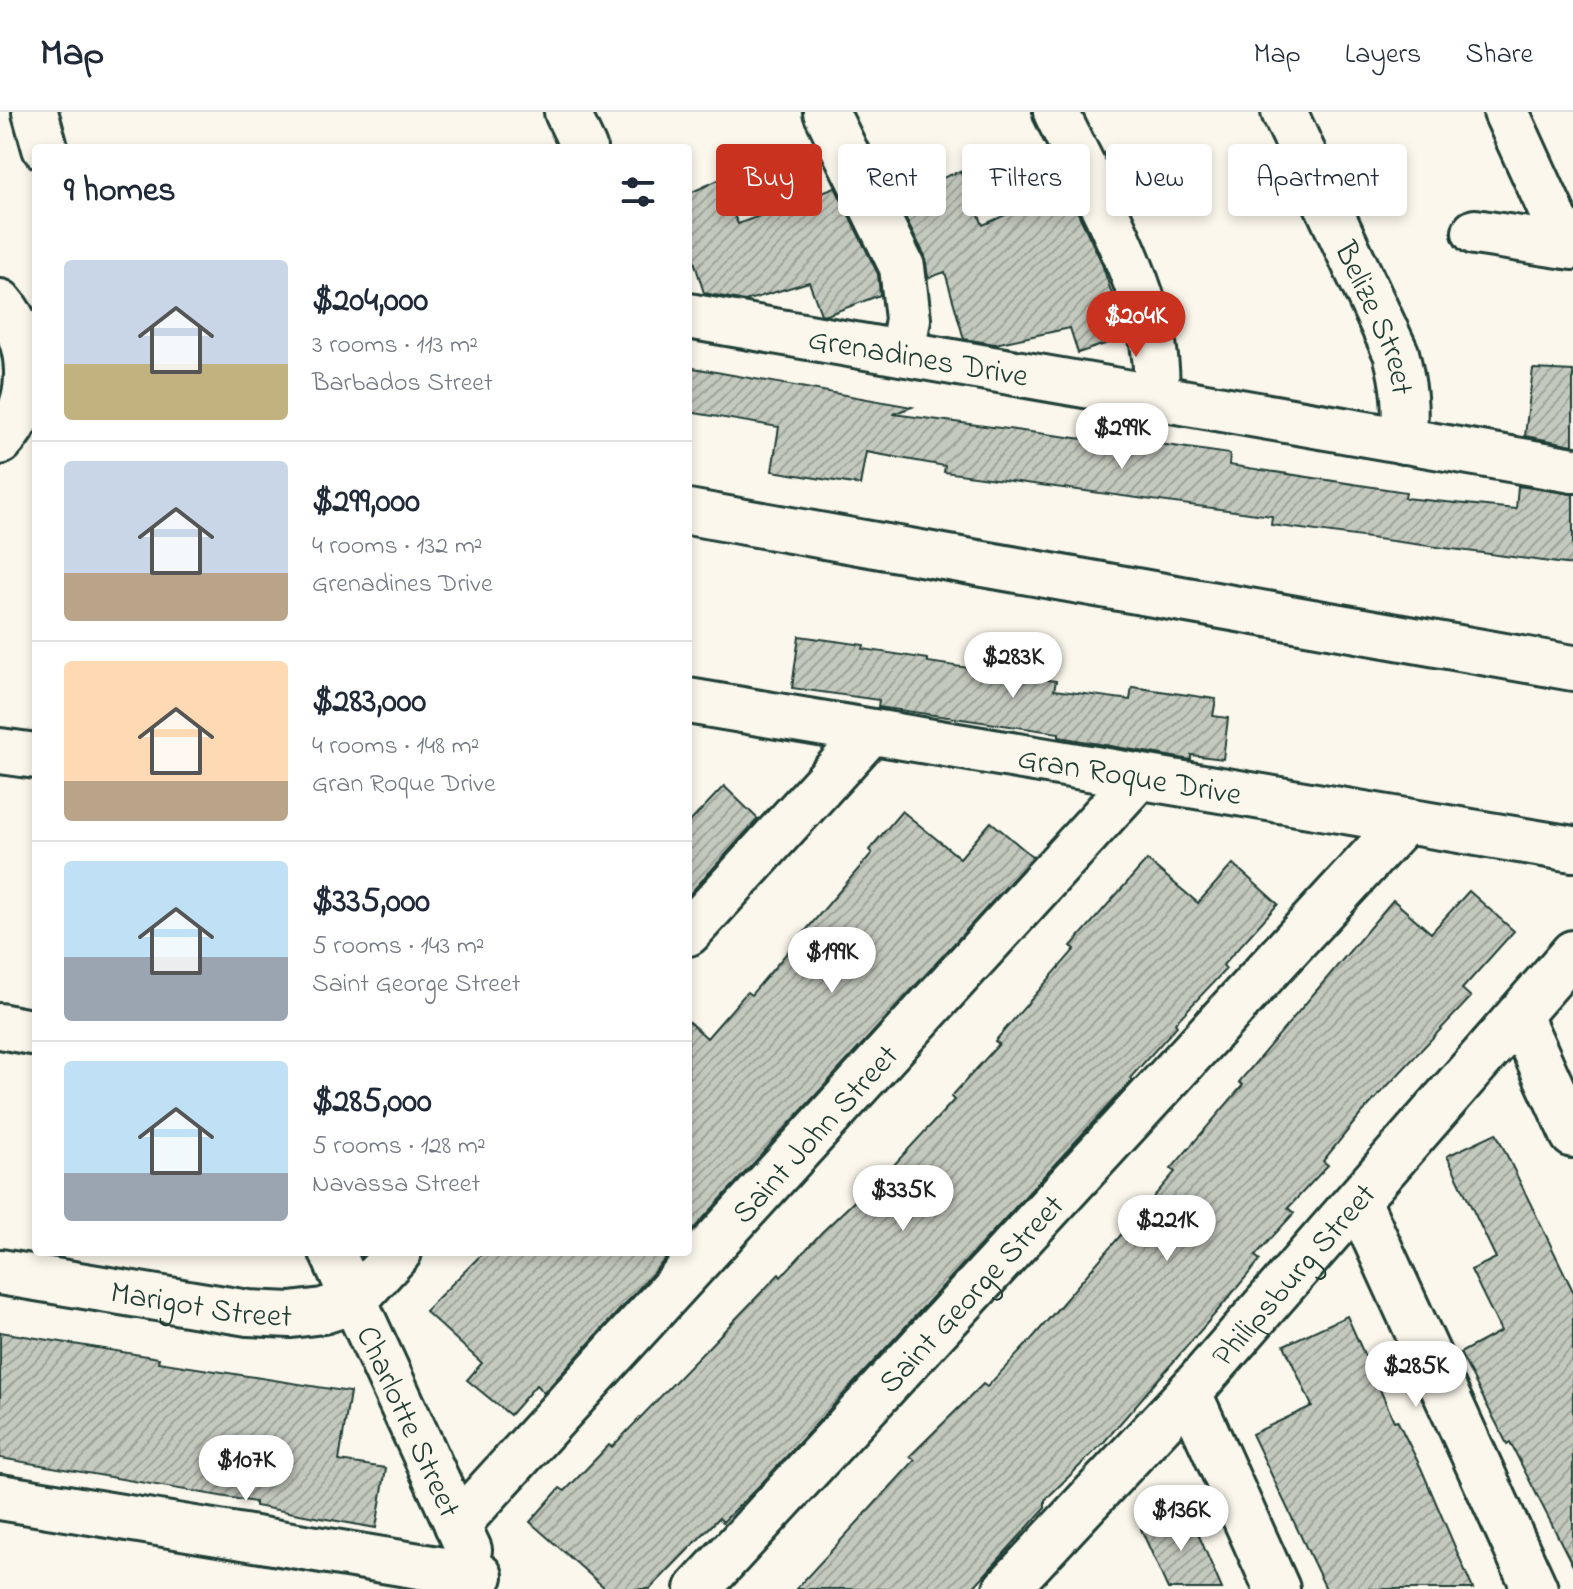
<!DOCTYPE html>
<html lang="en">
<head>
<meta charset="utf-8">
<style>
	:root { --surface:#fff; --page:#f2f2f3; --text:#1f2937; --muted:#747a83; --line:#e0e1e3; --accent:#c8321e }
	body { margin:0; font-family:"Indie Flower",sans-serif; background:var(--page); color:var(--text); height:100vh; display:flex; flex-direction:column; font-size:30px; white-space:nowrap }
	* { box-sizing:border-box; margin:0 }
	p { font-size:26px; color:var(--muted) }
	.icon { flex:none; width:44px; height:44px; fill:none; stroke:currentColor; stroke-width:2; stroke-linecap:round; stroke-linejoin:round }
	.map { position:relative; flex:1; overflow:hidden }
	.details { position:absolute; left:32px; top:32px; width:660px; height:1112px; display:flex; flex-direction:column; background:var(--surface); border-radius:8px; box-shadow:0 4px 12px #0003 }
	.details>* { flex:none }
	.hud { position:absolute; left:716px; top:32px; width:736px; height:72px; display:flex; gap:16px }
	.price { position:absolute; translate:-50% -68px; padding:0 18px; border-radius:28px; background:#fff; color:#222; font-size:26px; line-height:52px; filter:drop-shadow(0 2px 4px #0008) }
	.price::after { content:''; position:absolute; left:50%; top:48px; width:24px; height:18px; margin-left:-12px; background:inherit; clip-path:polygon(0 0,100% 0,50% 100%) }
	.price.active { background:var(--accent); color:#fff }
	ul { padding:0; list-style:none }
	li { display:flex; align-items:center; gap:24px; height:200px; padding:0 32px }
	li+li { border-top:2px solid var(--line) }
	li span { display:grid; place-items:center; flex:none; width:224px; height:160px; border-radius:8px; color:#555 }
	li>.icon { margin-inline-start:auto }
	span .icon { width:96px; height:96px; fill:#fffc; stroke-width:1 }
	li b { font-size:34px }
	h2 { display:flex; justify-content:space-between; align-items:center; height:96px; padding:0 32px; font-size:34px }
	.chip { padding:0 28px; border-radius:8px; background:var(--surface); box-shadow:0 4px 12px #0003; font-size:28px; line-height:72px }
	.chip.active { background:var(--accent); color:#fff }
	header { display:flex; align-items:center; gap:48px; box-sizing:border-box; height:112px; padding:0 40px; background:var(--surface); border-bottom:2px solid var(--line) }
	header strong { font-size:38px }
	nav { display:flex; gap:44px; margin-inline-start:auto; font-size:28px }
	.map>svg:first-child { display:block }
	.building { fill:url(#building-hatch); stroke:#1f3d34; stroke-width:2 }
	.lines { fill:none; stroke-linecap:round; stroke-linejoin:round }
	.street-casing { stroke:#1f3d34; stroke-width:50 }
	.street { stroke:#fbf7ec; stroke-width:44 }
	.labels { text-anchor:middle; stroke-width:6; stroke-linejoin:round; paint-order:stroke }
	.street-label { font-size:32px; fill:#1f3d34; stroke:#fbf7ec }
</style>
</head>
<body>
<header>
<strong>Map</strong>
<nav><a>Map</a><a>Layers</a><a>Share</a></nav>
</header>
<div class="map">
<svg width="1573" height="1477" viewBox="0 0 1573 1477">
	<defs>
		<pattern id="building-hatch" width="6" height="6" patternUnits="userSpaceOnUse" patternTransform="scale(2)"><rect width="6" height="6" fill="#c4c9be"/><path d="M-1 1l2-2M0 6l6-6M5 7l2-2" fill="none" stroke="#9fa49b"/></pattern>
	</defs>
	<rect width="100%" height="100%" fill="#fbf7ec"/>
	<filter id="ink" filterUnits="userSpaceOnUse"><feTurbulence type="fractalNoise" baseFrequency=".0125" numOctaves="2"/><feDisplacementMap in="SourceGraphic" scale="16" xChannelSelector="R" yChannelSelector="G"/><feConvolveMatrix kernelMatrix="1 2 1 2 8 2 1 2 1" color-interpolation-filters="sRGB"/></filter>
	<g filter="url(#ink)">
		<!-- building -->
		<g class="building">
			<polygon points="960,59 983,113 1066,76 1101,149 1126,225 1078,241 1070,216 995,232 964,227 945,160 928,166 925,144 895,85"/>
			<polygon points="718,68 738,112 835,75 878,162 880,183 827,203 821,202 809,170 745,189 704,181 688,129 688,82"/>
			<polygon points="688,255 912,295 893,302 1145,335 1145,330 1230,342 1229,353 1406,380 1405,386 1516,397 1518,374 1573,382 1573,453 1271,413 1272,404 944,360 945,354 866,340 860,373 772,359 779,315 688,300"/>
			<polygon points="1533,257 1573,259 1573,333 1525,324"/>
			<polygon points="799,524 864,533 863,537 928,547 928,550 1056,569 1054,578 1130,588 1132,575 1216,587 1213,604 1228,606 1223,647 1191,643 1191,648 1059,625 1059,621 878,595 879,588 792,576"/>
			<polygon points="724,674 758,707 688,784 688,712"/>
			<polygon points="902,699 960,746 991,710 1033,745 688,1123 688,909 707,926 747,880 751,883 872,741 869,738"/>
			<polygon points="1147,748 1198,791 1233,752 1278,792 1223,853 1226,857 1175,911 1177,914 1130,966 1132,968 763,1370 723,1410 719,1406 650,1477 606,1477 530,1410 560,1376 565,1379 609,1333 612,1335 779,1162 781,1165 822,1120 865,1079 868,1081 954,988 951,985 999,932 995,929 1075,837 1071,834"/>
			<polygon points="1469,779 1514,819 1462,877 1471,885 1361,1002 1323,1049 1328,1053 1288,1096 1294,1101 1255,1144 1260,1148 1220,1196 1104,1330 1045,1388 1045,1396 972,1477 796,1477 915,1348 910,1344 983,1272 987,1275 1029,1230 1175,1060 1171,1057 1243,973 1239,970 1393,788 1431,821"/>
			<polygon points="1496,1021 1573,1179 1573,1454 1510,1330 1507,1332 1460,1241 1501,1219 1471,1158 1496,1146 1447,1044"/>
			<polygon points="484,1140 672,1140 544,1281 536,1273 510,1303 467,1268 482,1251 425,1199"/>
			<polygon points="1347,1204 1394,1309 1397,1308 1421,1356 1473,1477 1326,1477 1252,1322 1312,1294 1284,1233"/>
			<polygon points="0,1220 159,1246 158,1250 350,1280 339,1349 386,1356 376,1416 255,1394 255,1390 0,1346"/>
			<polygon points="1187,1396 1222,1477 1168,1477 1141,1417"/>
		</g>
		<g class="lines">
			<defs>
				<g id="street">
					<polyline points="35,0 45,36"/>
					<polyline points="567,0 584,36"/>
					<polyline points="826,0 902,155 908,207 902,241"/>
					<path d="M1056 0C1095 83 1164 193 1156 285"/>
					<path id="s1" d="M1284 0 1396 241C1404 272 1407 297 1403 329"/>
					<polyline points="1506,0 1567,134"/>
					<polyline points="1475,120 1573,135"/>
					<path d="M0 190C35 230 37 291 0 330"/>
					<path id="s2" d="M688 204 1573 358"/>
					<polyline points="688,400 1573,556"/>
					<path id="s3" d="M688 589 1573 737"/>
					<polyline points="0,639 36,644"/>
					<polyline points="688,821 871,620"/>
					<polyline points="1520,906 1573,1023"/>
					<polyline points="0,914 36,921"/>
					<polyline points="1358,1089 1535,1477"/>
					<path id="s4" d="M332 1140 469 1438"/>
					<path id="s5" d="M0 1160 248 1201 291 1203 323 1199 354 1189 399 1140"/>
					<polyline points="1189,1281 1277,1477"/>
					<polyline points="0,1385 480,1464"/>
					<path id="s6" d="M457 1413 1139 665"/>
					<path id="s7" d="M698 1477 1405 709"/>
					<path id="s8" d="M1006 1477 1189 1281 1573 841"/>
				</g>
			</defs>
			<!-- street casing -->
			<use href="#street" class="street-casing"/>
			<!-- street -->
			<use href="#street" class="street"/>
		</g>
	</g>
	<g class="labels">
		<!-- street labels -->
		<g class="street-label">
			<text dy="11" stroke="none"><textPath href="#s1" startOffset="226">Belize Street</textPath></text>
			<text dy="11" stroke="none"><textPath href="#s2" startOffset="234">Grenadines Drive</textPath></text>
			<text dy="11" stroke="none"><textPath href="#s3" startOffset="448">Gran Roque Drive</textPath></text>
			<text dy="11" stroke="none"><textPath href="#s6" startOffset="530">Saint John Street</textPath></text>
			<text dy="11" stroke="none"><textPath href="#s8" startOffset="426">Philipsburg Street</textPath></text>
			<text dy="11" stroke="none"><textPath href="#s7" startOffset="402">Saint George Street</textPath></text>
			<text dy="11" stroke="none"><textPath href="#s5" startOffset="204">Marigot Street</textPath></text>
			<text dy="11" stroke="none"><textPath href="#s4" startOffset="186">Charlotte Street</textPath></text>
		</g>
	</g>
</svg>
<b class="price active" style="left:1136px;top:247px">$204K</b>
<b class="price" style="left:1122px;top:359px">$299K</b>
<b class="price" style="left:1013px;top:588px">$283K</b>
<b class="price" style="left:832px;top:883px">$199K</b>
<b class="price" style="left:903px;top:1121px">$335K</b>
<b class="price" style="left:1167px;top:1151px">$221K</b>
<b class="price" style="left:1416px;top:1297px">$285K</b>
<b class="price" style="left:246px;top:1391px">$107K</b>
<b class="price" style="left:1181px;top:1441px">$136K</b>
<div class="hud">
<a class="chip active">Buy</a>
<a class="chip">Rent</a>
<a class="chip">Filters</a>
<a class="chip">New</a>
<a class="chip">Apartment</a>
</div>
<section class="details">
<h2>9 homes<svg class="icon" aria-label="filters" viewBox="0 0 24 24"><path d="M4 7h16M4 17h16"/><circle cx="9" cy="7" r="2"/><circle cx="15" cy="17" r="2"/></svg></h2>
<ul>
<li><span style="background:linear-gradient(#c9d6e8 65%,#c2b280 0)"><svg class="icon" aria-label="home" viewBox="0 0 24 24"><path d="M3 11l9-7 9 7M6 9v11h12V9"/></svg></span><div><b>$204,000</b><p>3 rooms · 113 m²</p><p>Barbados Street</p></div></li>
<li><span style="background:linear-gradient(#c9d6e8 70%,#b9a48a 0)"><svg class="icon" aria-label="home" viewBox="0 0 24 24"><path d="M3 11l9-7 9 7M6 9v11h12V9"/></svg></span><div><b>$299,000</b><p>4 rooms · 132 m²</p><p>Grenadines Drive</p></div></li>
<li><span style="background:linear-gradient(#ffd9b3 75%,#b9a48a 0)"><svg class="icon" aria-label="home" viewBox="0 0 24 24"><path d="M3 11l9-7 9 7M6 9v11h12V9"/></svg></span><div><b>$283,000</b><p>4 rooms · 148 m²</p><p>Gran Roque Drive</p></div></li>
<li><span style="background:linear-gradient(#bfe0f5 60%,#9aa5b1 0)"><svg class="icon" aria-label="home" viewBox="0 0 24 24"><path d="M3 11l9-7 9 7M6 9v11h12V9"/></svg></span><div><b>$335,000</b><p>5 rooms · 143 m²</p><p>Saint George Street</p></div></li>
<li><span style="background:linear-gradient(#bfe0f5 70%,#9aa5b1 0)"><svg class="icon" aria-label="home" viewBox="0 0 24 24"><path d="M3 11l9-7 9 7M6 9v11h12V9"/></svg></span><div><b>$285,000</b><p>5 rooms · 128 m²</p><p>Navassa Street</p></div></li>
</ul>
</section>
</div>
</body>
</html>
